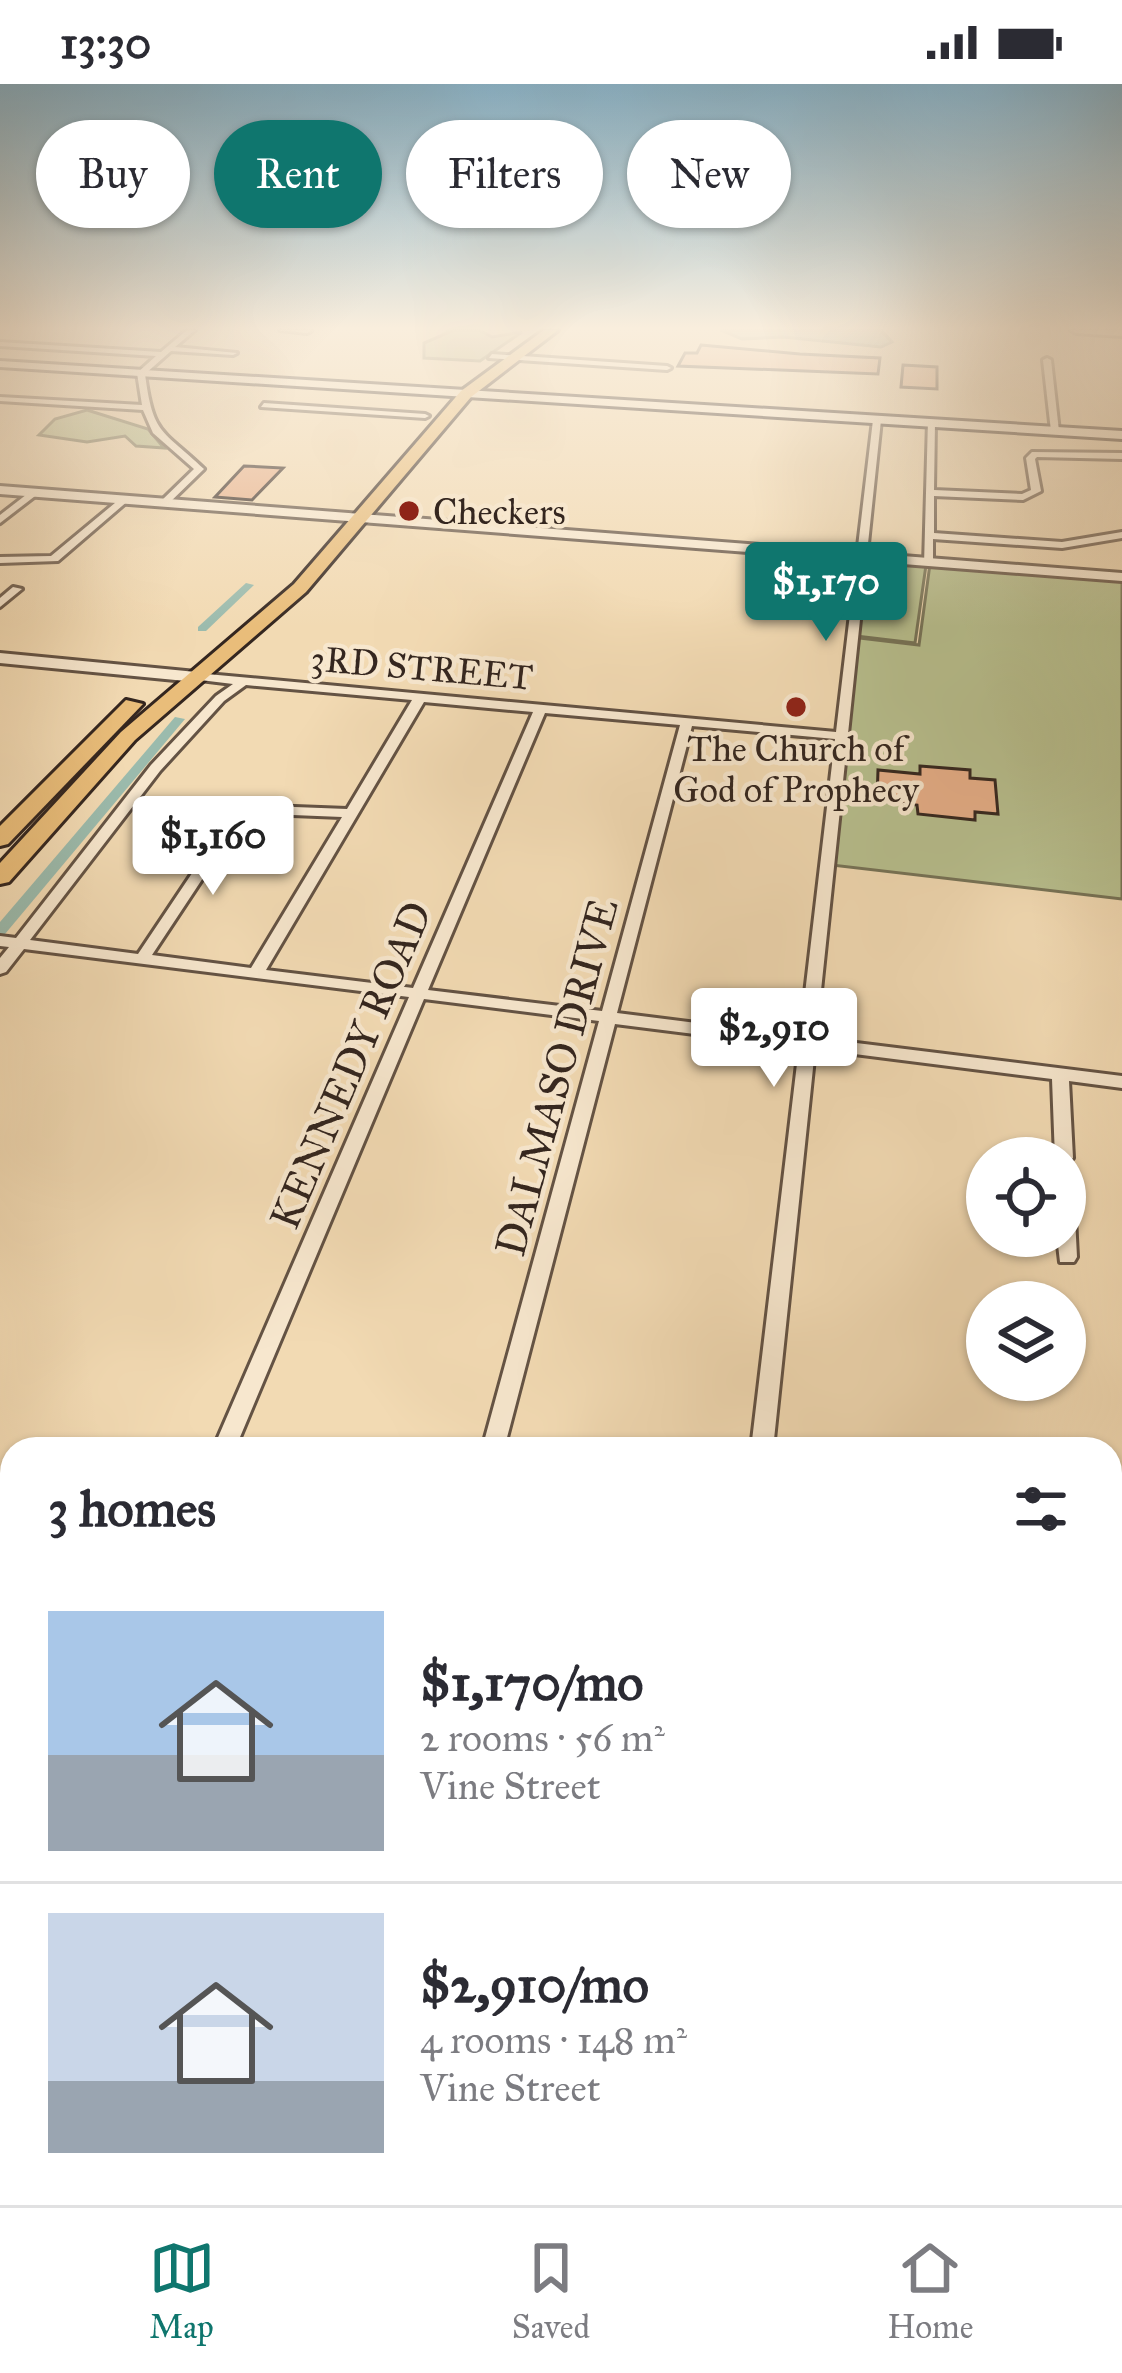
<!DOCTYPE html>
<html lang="en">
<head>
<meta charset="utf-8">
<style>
	:root { --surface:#fff; --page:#f2f2f3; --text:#2b2b33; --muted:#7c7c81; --line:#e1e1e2; --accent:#0f766e }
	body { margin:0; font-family:"IM FELL Great Primer",serif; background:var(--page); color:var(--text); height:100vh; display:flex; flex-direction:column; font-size:45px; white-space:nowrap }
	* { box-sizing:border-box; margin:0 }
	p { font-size:39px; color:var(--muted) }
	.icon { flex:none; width:66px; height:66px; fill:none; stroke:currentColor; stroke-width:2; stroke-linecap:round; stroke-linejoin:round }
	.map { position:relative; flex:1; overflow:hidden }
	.panel { position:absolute; left:0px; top:1353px; width:1122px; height:768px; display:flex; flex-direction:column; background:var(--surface); border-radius:36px 36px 0 0; box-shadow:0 3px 9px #0004 }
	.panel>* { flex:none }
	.guide { position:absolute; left:36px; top:36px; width:1050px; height:108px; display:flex; gap:24px }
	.tools { position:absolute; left:966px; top:1053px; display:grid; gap:24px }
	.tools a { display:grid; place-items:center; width:120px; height:120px; border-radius:50%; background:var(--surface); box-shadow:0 3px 9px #0004; font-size:60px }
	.price { position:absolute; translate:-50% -102px; padding:0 27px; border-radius:12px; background:#fff; color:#222; font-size:39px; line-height:78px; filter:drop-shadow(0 3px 6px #0008) }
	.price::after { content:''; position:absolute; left:50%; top:72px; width:36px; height:27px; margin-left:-18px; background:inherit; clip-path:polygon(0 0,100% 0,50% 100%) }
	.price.current { background:var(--accent); color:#fff }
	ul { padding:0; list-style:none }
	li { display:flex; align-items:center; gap:36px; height:300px; padding:0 48px }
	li+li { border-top:3px solid var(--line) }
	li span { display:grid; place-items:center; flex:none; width:336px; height:240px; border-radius:0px; color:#555 }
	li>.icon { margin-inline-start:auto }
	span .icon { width:144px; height:144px; fill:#fffc; stroke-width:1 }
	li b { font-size:51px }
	h2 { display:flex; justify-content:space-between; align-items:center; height:144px; padding:0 48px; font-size:51px }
	.pill { padding:0 42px; border-radius:54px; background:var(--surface); box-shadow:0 3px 9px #0004; font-size:42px; line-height:108px }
	.pill.current { background:var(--accent); color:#fff }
	.status { display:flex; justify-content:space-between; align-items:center; height:84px; padding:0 60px; background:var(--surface); direction:ltr }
	.status svg { height:33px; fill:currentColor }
	.tabs { display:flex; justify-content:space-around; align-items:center; height:168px; border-top:3px solid var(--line); background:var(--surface); font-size:33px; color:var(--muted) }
	.tabs a { display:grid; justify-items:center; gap:6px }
	.tabs .current { color:var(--accent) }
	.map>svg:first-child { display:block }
	.green { fill:#b8c08f; stroke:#767357; stroke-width:3 }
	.water { fill:#9bbbad; stroke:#727f74; stroke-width:3 }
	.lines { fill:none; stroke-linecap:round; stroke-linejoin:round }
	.canal { fill:#9bbbad; fill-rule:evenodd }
	.building { fill:#e7af89; stroke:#34261f; stroke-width:3 }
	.minor-casing { stroke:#645344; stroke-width:6 }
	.tertiary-casing { stroke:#645344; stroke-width:6 }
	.secondary-casing { stroke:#34261f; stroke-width:6 }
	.primary-casing { stroke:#34261f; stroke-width:6 }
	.minor { fill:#f7e7ce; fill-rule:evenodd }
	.tertiary { fill:#f7e7ce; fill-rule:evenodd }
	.secondary { fill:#f7e7ce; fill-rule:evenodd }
	.primary { fill:#e9bd7a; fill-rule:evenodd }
	.poi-dot { fill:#8f2418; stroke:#f7e7ce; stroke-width:4.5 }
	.labels { text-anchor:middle; stroke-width:9; stroke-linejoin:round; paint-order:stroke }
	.far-poi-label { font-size:36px; fill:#34261f; stroke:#f7e7ce; text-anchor:start }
	.far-street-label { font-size:36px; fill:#34261f; stroke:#f7e7ce }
	.street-label { font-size:42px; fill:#34261f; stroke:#f7e7ce }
</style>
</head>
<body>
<div class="status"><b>13:30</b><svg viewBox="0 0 49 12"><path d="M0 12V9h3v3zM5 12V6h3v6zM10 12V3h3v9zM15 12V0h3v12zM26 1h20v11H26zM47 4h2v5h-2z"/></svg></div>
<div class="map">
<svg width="1122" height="2121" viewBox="0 0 1122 2121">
	<rect width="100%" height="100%" fill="#f2dab3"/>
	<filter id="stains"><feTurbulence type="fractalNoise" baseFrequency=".00167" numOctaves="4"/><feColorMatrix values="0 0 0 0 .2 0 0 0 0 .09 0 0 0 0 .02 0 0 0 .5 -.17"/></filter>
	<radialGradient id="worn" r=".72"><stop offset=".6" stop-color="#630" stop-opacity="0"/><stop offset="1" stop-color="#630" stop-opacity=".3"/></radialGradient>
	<!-- green -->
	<g class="green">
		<polygon points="454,246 479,246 492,253 522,248 480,277 424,274 424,259"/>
		<polygon points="87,326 148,345 164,364 136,362 125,352 87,358 39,351 55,335"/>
		<polygon points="866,476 926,481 915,559 856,552"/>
		<polygon points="930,480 1122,493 1122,815 823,780 851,553 919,561"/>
		<polygon points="12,1720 12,2109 135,2109 131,2121 0,2121 0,1736"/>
	</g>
	<!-- water -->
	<polygon class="water" points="721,246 881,246 892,258 881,263 783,253 742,255"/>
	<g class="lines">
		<!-- canal -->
		<g class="canal">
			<polygon points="246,499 254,501 206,547 198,547 198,543"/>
			<polygon points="175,633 185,635 5,850 0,851 0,838"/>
		</g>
	</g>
	<!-- building -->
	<g class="building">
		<polygon points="701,261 800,270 880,274 878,290 678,282 685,269 697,269"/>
		<polygon points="903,281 937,283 937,305 901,303"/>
		<polygon points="244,382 283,384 252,416 215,413"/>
		<polygon points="920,682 970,686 970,694 995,696 998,730 975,728 975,736 918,730 917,721 877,717 878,686 920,690"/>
	</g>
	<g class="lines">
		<defs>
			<g id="minor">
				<path d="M187 246H195L175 263 237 269 233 271 171 267 145 290C153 352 162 345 204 385L167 421 159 419 194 385 153 349 143 326 0 317V313L142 321 137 289 156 272 0 262V258L161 268Z"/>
				<polygon points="280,246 310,246 311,247 307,249"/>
				<polygon points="492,270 667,282 671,284 667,286 489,274"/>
				<polygon points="1047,274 1051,276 1059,347 1055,350 1051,347 1043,276"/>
				<polygon points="264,319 425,330 429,332 425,334 261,323"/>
				<path d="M877 333 881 336 816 954 1122 992V1004L1069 997 1073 1074 1065 1080V1074H1055L1052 995 815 965 773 1365H751L799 963 615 940 504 1365H482L599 937 424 915 235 1365H213L409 913 24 865 6 888 0 890V874L9 863 0 862V852L16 854 151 681 216 612 233 600 192 595V591L196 589 836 648 873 336ZM246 601 412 616 347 725 268 722 247 727V722H237L138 870 30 856 160 687 224 617ZM424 618 533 628 413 904 266 886ZM545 629 680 641 602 927 428 906ZM692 642 835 655 800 952 617 929ZM268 730 342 733 251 884 152 871 240 738Z"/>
				<polygon points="928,337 935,339 934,406 1022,410 1031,406 1026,374 1032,368 1122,369 1122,375 1037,373 1035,375 1041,407 1023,416 934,412 934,449 1062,458 1122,448 1122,454 1062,464 933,455 933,479 924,481"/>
				<polygon points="31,407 39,409 0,439 0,431"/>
				<polygon points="121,414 129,416 58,477 0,479 0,473 51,472"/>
				<polygon points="13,503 22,505 0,523 0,514"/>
				<polygon points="1065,1107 1072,1109 1074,1114 1077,1173 1074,1178 1060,1178 1057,1152 1065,1152"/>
				<polygon points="671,2109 703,2109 702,2121 670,2121"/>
			</g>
			<g id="tertiary">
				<polygon points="1071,246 1122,246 1122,252 1076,249"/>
				<polygon points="0,402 1122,489 1122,497 0,410"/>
				<polygon points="0,569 196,588 204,593 196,598 0,579"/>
				<polygon points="0,1399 12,1401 12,1427 0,1425"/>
				<polygon points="1110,1610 1122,1612 1122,1646 1110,1644"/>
			</g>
			<polygon id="secondary" points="0,277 1122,347 1122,355 0,283"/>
			<g id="primary">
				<polygon points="544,246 558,246 471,313 306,508 135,656 9,798 0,800 0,779 121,648 294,500 461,307"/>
				<polygon points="126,616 143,620 8,760 0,762 0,742"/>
			</g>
		</defs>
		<!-- minor casing -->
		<use href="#minor" class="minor-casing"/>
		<!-- tertiary casing -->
		<use href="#tertiary" class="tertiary-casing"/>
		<!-- secondary casing -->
		<use href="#secondary" class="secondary-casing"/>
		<!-- primary casing -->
		<use href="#primary" class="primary-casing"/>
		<!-- minor -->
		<use href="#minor" class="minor"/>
		<!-- tertiary -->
		<use href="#tertiary" class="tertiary"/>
		<!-- secondary -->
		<use href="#secondary" class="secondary"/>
		<!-- primary -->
		<use href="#primary" class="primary"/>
	</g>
	<!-- sky -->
	<linearGradient id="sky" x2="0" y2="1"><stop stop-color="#89b7d0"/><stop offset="0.45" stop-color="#f9eedd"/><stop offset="1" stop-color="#f9eedd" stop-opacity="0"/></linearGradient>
	<rect width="1122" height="543" fill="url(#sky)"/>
	<!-- markers -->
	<g class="poi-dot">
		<circle cx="409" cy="427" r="12"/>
		<circle cx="796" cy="623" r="12"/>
	</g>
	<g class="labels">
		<!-- far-poi labels -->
		<g class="far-poi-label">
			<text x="433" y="440">Checkers</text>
			<text x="796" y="677" text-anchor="middle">The Church of<tspan x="796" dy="41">God of Prophecy</tspan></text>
		</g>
		<!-- far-street labels -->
		<g class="far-street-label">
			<text transform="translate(422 583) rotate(5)" y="13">3RD STREET</text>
		</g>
		<!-- street labels -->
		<g class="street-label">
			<text transform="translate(350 981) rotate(-67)" y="15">KENNEDY ROAD</text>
			<text transform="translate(556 993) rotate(-75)" y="15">DALMASO DRIVE</text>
		</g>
	</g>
	<rect width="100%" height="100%" filter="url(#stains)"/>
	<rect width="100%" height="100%" fill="url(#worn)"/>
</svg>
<div class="tools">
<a><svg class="icon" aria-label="locate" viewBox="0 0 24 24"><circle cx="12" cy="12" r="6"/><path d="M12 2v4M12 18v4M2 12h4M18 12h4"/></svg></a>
<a><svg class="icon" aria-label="layers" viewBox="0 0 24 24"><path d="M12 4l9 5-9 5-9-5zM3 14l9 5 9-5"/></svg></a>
</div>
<b class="price current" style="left:826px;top:560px">$1,170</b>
<b class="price" style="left:213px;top:814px">$1,160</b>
<b class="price" style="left:774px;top:1006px">$2,910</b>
<div class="guide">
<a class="pill">Buy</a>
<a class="pill current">Rent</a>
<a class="pill">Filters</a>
<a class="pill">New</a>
</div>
<section class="panel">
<h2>3 homes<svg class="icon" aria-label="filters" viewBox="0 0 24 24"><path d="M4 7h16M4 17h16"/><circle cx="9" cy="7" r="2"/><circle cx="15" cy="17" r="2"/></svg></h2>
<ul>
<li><span style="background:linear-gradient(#a9c7e8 60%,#9aa5b1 0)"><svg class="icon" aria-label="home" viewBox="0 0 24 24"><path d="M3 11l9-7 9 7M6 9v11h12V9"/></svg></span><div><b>$1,170/mo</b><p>2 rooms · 56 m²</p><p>Vine Street</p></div></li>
<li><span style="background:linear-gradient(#c9d6e8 70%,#9aa5b1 0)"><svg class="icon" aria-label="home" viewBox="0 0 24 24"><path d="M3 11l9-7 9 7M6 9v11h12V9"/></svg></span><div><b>$2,910/mo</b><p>4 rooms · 148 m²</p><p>Vine Street</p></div></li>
</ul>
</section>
</div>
<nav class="tabs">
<a class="current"><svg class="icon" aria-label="map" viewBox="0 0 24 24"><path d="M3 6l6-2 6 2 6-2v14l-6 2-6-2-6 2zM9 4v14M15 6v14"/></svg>Map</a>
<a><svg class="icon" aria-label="saved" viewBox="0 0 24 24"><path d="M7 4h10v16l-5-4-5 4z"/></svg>Saved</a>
<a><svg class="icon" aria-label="home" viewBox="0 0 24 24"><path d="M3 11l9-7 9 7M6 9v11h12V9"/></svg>Home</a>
</nav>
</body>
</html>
